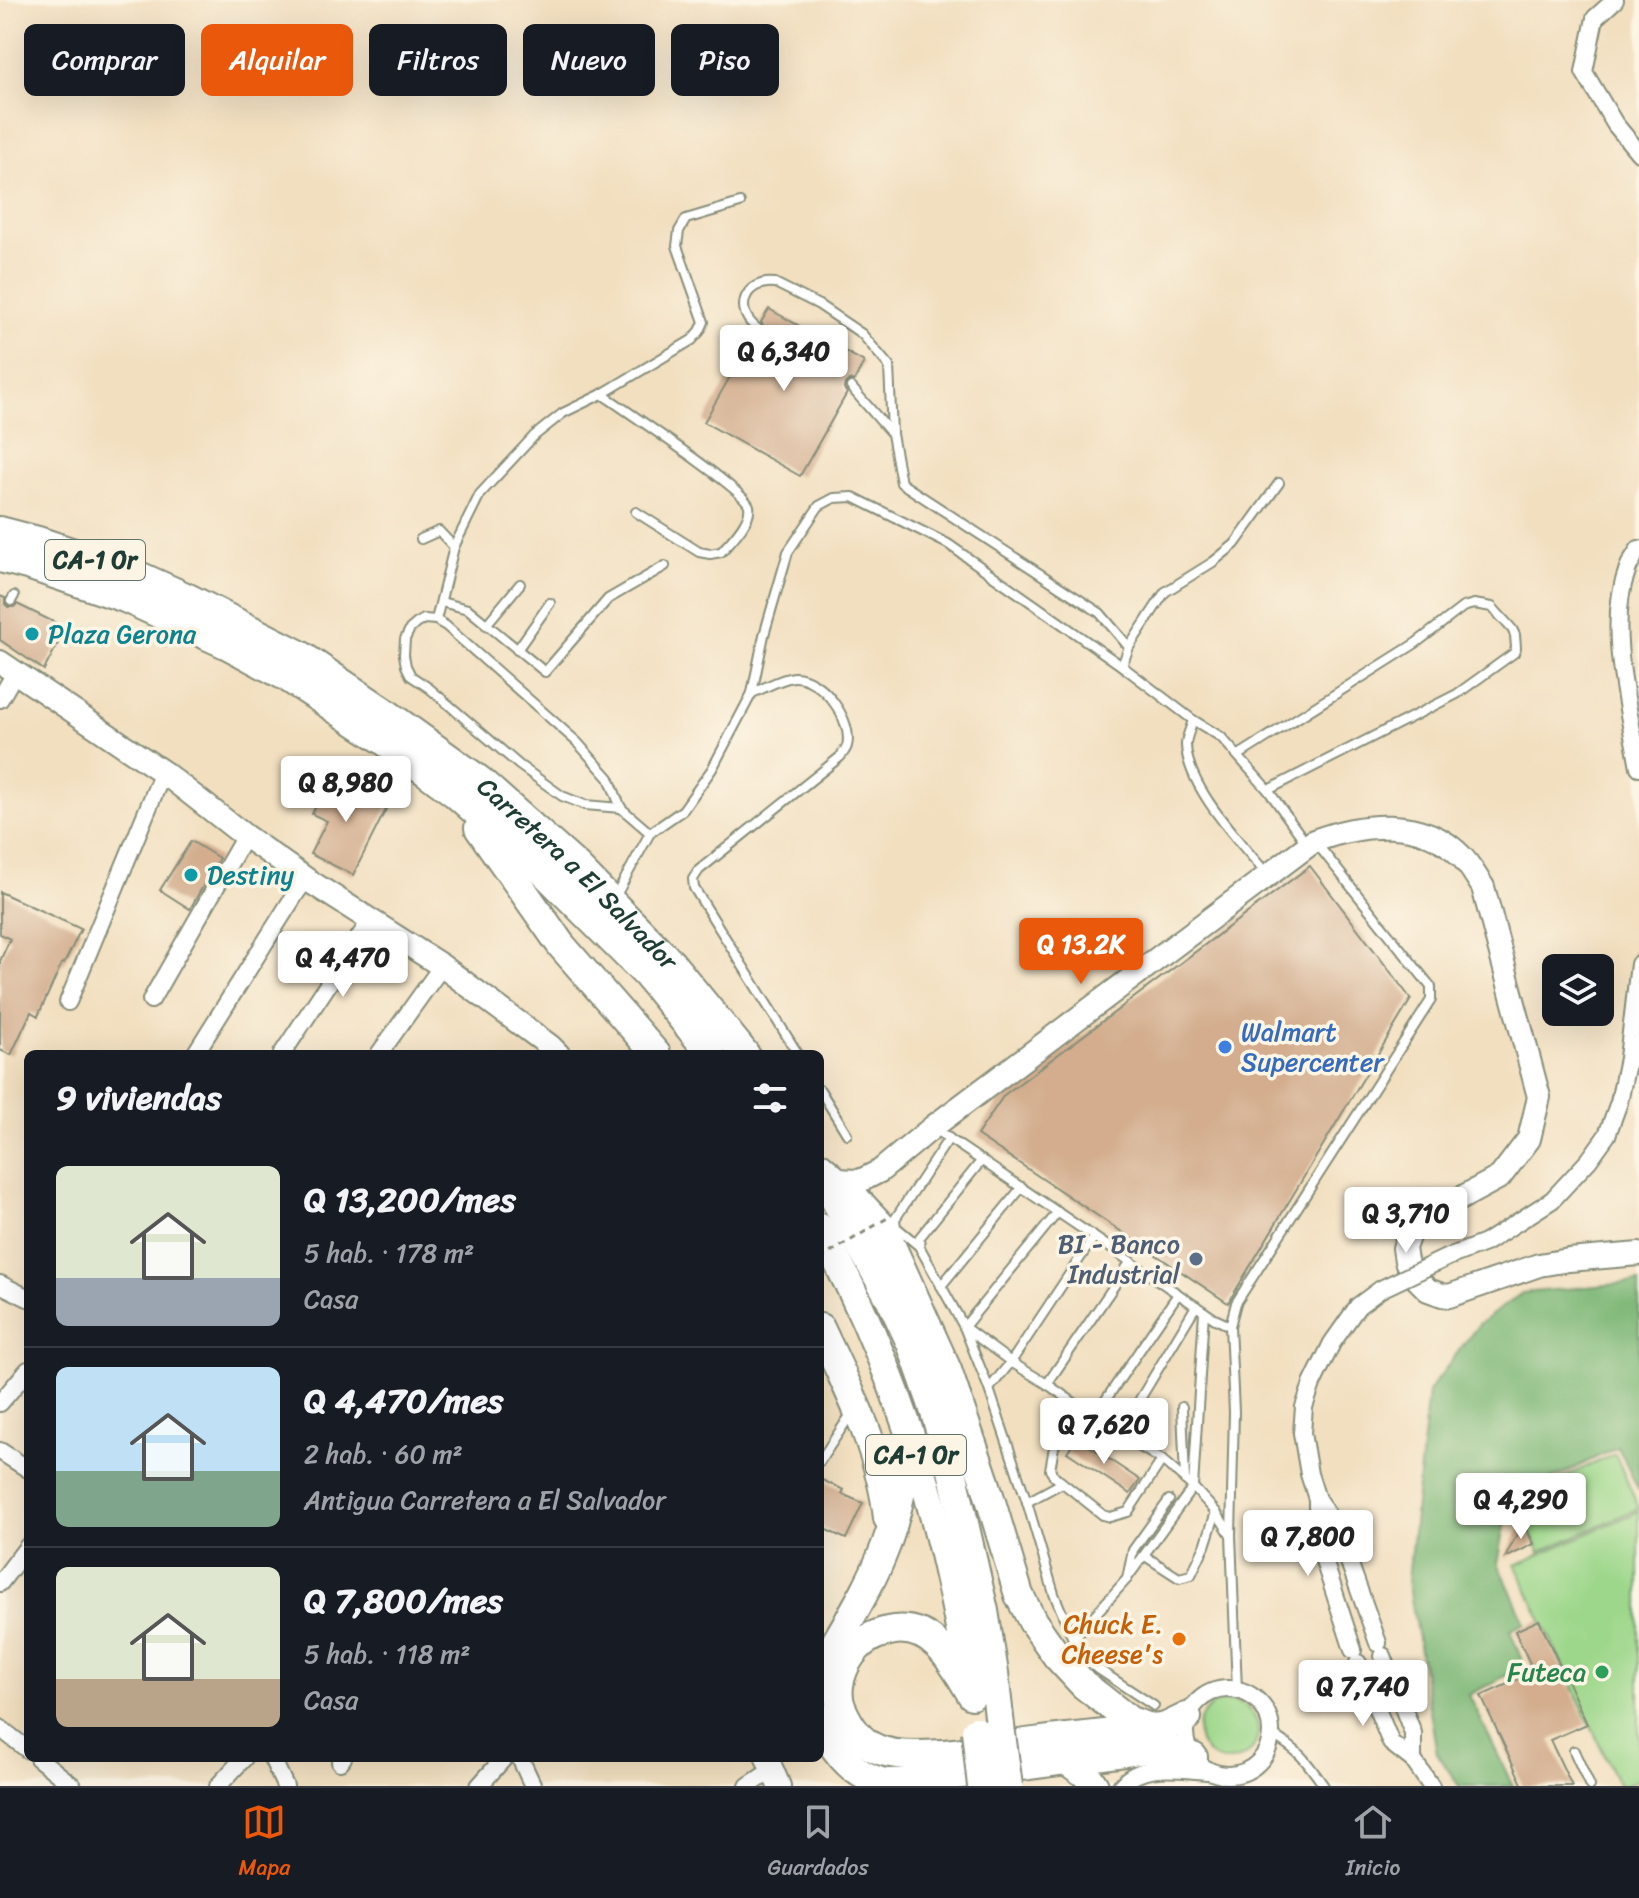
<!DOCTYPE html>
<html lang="es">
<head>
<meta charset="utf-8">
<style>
	:root { --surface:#171b24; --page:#20242c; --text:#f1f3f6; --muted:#9ea1a6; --line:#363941; --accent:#ea580c }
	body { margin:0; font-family:Sriracha,sans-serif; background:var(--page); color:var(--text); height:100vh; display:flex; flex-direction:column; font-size:30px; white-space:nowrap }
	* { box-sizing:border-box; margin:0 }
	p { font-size:26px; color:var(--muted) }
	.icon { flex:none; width:44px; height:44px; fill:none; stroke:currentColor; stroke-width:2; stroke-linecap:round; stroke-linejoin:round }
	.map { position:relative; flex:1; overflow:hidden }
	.drawer { position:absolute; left:24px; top:1050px; width:800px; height:712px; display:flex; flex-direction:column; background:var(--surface); border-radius:12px; box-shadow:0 8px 32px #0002 }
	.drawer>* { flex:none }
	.top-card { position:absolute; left:24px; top:24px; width:800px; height:72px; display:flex; gap:16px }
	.buttons { position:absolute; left:1542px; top:954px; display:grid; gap:16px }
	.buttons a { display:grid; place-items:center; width:72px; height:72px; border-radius:12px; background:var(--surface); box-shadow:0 8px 32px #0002; font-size:40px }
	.price { position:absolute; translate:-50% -68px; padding:0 18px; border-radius:8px; background:#fff; color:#222; font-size:26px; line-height:52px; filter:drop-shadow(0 2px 4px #0008) }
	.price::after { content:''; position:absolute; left:50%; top:48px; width:24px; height:18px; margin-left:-12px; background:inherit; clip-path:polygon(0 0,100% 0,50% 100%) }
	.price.current { background:var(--accent); color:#fff }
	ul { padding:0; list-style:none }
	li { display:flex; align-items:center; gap:24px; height:200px; padding:0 32px }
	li+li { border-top:2px solid var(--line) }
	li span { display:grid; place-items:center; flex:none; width:224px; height:160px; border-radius:12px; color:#555 }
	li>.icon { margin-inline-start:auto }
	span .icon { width:96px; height:96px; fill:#fffc; stroke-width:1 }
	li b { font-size:34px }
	h2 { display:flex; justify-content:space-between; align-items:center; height:96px; padding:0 32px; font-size:34px }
	.pill { padding:0 28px; border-radius:12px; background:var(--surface); box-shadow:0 8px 32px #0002; font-size:28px; line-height:72px }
	.pill.current { background:var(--accent); color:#fff }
	.tabs { display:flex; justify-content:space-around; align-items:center; height:112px; border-top:2px solid var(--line); background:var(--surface); font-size:22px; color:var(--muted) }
	.tabs a { display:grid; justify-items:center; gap:4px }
	.tabs .current { color:var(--accent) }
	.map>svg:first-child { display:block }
	.green { fill:#9dd78b; stroke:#5e8a60; stroke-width:2 }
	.forest { fill:#7eb877; stroke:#4e7a56; stroke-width:2 }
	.building { fill:#d3ad8e }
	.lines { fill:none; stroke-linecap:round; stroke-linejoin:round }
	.lane-casing { stroke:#888e7a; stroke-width:12 }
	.street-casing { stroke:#888e7a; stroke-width:20 }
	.secondary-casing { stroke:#888e7a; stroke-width:26 }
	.highway-casing { stroke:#888e7a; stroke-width:32 }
	.lane { stroke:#fff; stroke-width:8 }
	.street { stroke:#fff; stroke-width:16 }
	.secondary { stroke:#fff; stroke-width:22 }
	.highway { stroke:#fff; stroke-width:28 }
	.street-bridge-casing { stroke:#888e7a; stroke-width:20; stroke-linecap:butt }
	.highway-bridge-casing { stroke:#888e7a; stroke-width:32; stroke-linecap:butt }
	.path-bridge { stroke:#888e7a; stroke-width:3; stroke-dasharray:6 6; stroke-linecap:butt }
	.street-bridge { stroke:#fff; stroke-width:16 }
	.highway-bridge { stroke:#fff; stroke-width:28 }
	.culture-dot { fill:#0f9aa8; stroke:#fcf5e5; stroke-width:3 }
	.shop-dot { fill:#3f7fe0; stroke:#fcf5e5; stroke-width:3 }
	.service-dot { fill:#5c6f8a; stroke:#fcf5e5; stroke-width:3 }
	.food-dot { fill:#e8710a; stroke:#fcf5e5; stroke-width:3 }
	.leisure-dot { fill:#2e9e5b; stroke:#fcf5e5; stroke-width:3 }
	.labels { text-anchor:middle; stroke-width:7; stroke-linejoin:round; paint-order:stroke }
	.shield { fill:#fcf5e5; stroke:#617469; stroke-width:2 }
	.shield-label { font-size:24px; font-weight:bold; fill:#1f3d34 }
	.culture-label { font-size:26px; fill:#0d838f; stroke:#fcf5e5; text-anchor:start }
	.street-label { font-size:26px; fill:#1f3d34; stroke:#fcf5e5 }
	.shop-label { font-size:26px; fill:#366cbe; stroke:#fcf5e5; text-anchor:start }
	.service-label { font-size:26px; fill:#4e5e75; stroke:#fcf5e5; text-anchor:end }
	.food-label { font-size:26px; fill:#c56008; stroke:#fcf5e5; text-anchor:end }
	.leisure-label { font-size:26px; fill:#27864d; stroke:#fcf5e5; text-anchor:end }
</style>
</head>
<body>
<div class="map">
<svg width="1639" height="1786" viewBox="0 0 1639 1786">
	<rect width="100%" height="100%" fill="#fcf5e5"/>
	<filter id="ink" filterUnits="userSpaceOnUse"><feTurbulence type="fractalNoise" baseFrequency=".0125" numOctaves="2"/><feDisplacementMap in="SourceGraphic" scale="16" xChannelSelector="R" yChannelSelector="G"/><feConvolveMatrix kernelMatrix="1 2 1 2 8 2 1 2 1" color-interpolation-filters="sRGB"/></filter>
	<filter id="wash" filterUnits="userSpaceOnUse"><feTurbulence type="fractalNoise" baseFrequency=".006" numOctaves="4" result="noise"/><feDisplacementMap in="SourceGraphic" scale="32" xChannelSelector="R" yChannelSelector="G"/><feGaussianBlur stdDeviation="1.8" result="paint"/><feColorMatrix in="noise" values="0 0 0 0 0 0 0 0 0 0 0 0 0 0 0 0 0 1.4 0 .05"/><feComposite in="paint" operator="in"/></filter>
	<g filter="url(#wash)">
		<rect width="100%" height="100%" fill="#f2dfc0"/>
		<!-- green -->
		<g class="green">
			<polygon points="1615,1454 1639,1508 1540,1552 1515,1499"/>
			<polygon points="1639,1511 1639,1779 1624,1786 1619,1786 1516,1565"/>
			<circle cx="1228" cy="1731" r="30"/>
		</g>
		<!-- forest -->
		<polygon class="forest" points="1639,1282 1639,1491 1618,1447 1510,1499 1498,1563 1525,1623 1510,1630 1524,1666 1469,1695 1513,1786 1459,1786 1437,1753 1408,1580 1428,1392 1479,1324 1522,1293"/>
		<g id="blocks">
			<!-- building -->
			<g class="building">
				<polygon points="769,309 864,362 854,381 849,380 845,384 844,389 847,393 800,476 704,422 754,335 759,336 764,333 765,328 761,322"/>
				<polygon points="0,596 5,598 5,604 8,607 14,607 17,604 66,628 44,670 0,640"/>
				<polygon points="331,775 389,803 353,875 310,854 327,821 312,814"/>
				<polygon points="191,841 219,858 190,909 160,890"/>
				<polygon points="1310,866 1411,999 1228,1303 977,1135 1004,1095"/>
				<polygon points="0,892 81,929 64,964 62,963 38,1016 31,1012 11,1055 0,1050 0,961 10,939 0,934"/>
				<polygon points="1077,1438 1140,1480 1130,1494 1067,1452"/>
				<polygon points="820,1479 844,1490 842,1494 863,1503 846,1539 820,1527"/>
				<polygon points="1523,1522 1534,1544 1505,1558"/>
				<polygon points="1539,1620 1587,1724 1550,1740 1572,1786 1523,1786 1481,1696 1534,1672 1515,1631"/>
			</g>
		</g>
	</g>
	<g filter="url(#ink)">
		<use href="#blocks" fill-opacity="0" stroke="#888e7a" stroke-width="2"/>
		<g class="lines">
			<defs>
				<g id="lane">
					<path d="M758 329C732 311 745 279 775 283L819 305 862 334 889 366 892 433"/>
					<polyline points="851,387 892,434 901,483 1100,613 1129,647 1122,666"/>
					<path d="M602 394C622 408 746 491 749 506 752 520 730 542 721 552L710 554 699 552 636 512"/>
					<polyline points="421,539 439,531 454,547"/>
					<polyline points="11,601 14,596"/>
					<polyline points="441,602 468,609 545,672 608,599 665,566"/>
					<polyline points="436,620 424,619 417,623 410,629 405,639 404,655 406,666 411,676 429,688 519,765 562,796 585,805 621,808"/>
					<polyline points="486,625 520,584"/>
					<polyline points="1129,647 1165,592 1213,562 1235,544 1279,483"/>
					<polyline points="517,650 550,603"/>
					<path d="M752 693C765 688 781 678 794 677 821 676 854 721 847 746 846 750 843 753 840 757L699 870 693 879 694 888 798 1054"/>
					<path d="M1193 720C1191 728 1186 737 1186 745 1187 787 1240 842 1266 873"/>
					<polyline points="1239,755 1416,643 1463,607 1474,604 1492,607 1512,629 1515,635 1516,648 1514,653 1457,694 1268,790"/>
					<polyline points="650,833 683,810 712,769 752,693 764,635 788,552 819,506 834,498 853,497 948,544 1122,666 1193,720 1221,737 1268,790 1306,843"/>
					<polyline points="614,899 650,833 621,808 609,778 577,742 446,626 436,620 454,547 480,494 534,436 563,413 602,394 692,340 700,331 704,322 677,246 679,231 686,219 740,203"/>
					<polyline points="820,1090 847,1134"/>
					<polyline points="935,1129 1215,1319 1230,1326"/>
					<polyline points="982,1160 920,1237 919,1246 964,1327 989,1389 1027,1502 1054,1594 1073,1639 1092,1665 1154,1706"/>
					<polyline points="1058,1212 964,1327 1011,1362 1047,1384 1119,1434 1162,1460 1193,1487 1216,1512 1231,1535"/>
					<polyline points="919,1246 896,1227 895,1219 949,1138"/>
					<polyline points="941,1286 1022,1187"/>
					<polyline points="1047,1384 1131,1261"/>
					<polyline points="989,1389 1011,1362 1094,1237"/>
					<polyline points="1079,1407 1054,1447 1050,1470 1054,1476 1103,1515 1110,1517 1128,1512 1162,1460"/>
					<polyline points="1182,1407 1185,1480"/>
					<polyline points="1094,1417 1178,1294"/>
					<polyline points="1119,1434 1196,1306"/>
					<polyline points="820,1461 851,1414"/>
					<polyline points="1027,1502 1062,1483"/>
					<polyline points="1145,1556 1179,1578 1191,1575 1205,1546 1216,1512"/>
					<polyline points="1127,1579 1133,1550 1169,1500"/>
					<polyline points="1073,1639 1126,1580 1193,1487 1204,1312"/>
					<polyline points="1237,1690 1231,1535 1234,1412 1230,1326 1236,1303 1431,1000 1431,987 1317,844"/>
					<path d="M1271 1734C1300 1751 1305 1759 1324 1786"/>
					<polyline points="1574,1751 1590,1786"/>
				</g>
				<g id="street">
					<polyline points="1615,0 1595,18 1584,72 1615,124 1639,153"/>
					<path d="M1639 549C1635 556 1629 563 1627 571 1606 627 1629 709 1639 767"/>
					<polyline points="0,699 15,673"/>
					<polyline points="151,1000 245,836"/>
					<polyline points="68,1002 163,772"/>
					<polyline points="195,1054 296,893 306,879"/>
					<polyline points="282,1054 370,921"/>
					<polyline points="379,1054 442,966"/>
					<polyline points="1448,1257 1485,1243 1552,1200 1589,1160 1607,1135 1619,1102 1628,1058 1639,964"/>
					<polyline points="0,1284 28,1298"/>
					<polyline points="0,1403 28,1370"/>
					<polyline points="0,1451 28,1469"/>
					<polyline points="1317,1500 1317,1539 1353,1650"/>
					<polyline points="0,1583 28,1546"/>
					<polyline points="1378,1643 1338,1531 1317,1499 1309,1474 1302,1433 1304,1407 1312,1384 1332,1343 1358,1306 1381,1289"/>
					<polyline points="1383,1656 1413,1733 1413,1760"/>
					<polyline points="1358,1663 1391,1743 1413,1760 1431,1786"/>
					<circle cx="1228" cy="1732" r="43"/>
					<polyline points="0,1728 28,1750"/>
					<polyline points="38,1758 73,1786"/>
					<polyline points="272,1758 285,1786"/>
					<polyline points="520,1758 533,1786"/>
					<polyline points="340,1762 343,1758"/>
					<polyline points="218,1786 244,1758"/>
					<polyline points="479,1786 504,1758"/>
					<polyline points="748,1786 772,1770"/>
					<path d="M1121 1786C1141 1762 1178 1769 1206 1771"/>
				</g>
				<g id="secondary">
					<polyline points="0,662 163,772 245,836 306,879 442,966 550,1046 558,1054"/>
					<path d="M834 1180 860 1181 880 1171 933 1127 1314 841C1361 823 1422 816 1461 856 1470 865 1476 877 1483 887L1539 1097 1529 1139 1500 1177 1435 1212 1419 1223 1409 1234 1404 1248 1406 1261 1412 1274 1428 1290 1442 1295 1449 1296 1539 1265 1569 1260 1639 1254"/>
					<polyline points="767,1758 779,1786"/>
				</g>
				<g id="highway">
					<path id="s1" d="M0 531 38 541 128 571 188 598 302 656 386 713 479 780 577 867 671 963 745 1054"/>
					<polyline points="0,558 31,566 125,598 228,645 287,677 382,739 456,794 542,870 646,974 711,1054"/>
					<polyline points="479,828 561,945 656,1054"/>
					<polyline points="820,1167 852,1195 882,1227 893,1250 947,1370 986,1485 1019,1595 1033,1622 1057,1656 1084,1685 1130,1721 1154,1729"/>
					<polyline points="824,1180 891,1300 911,1343 932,1403 951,1466 984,1611 994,1673 1000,1726"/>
					<path d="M820 1228C898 1370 945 1526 970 1685"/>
					<path d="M820 1328C848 1388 881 1451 888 1518"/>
					<path d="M820 1675 822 1667C844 1627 870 1588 886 1545 898 1512 905 1477 908 1442"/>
					<path d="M972 1695C954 1665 935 1625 894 1630 880 1632 867 1637 857 1648 843 1663 833 1689 842 1709 849 1725 860 1742 877 1749 911 1764 995 1747 1034 1742 1074 1737 1114 1733 1154 1729L1166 1727 1187 1717"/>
					<path d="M820 1718C830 1746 850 1774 881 1782 897 1786 936 1777 954 1775 1023 1766 1092 1757 1161 1747L1193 1757"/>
					<polyline points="1066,1760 1086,1774 1094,1786"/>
				</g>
			</defs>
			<!-- lane casing -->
			<use href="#lane" class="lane-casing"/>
			<!-- street casing -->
			<use href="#street" class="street-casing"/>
			<!-- secondary casing -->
			<use href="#secondary" class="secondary-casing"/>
			<!-- highway casing -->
			<use href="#highway" class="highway-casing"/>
			<!-- lane -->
			<use href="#lane" class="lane"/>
			<!-- street -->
			<use href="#street" class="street"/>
			<!-- secondary -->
			<use href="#secondary" class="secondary"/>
			<!-- highway -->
			<use href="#highway" class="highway"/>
			<defs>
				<polyline id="street-bridge" points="1381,1289 1448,1257"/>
				<g id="highway-bridge">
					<polyline points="1000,1726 1008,1786"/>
					<polyline points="976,1731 982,1786"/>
				</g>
			</defs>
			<!-- street-bridge casing -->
			<use href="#street-bridge" class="street-bridge-casing"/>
			<!-- highway-bridge casing -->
			<use href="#highway-bridge" class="highway-bridge-casing"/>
			<!-- path-bridge -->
			<polyline class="path-bridge" points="820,1259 889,1217"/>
			<!-- street-bridge -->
			<use href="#street-bridge" class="street-bridge"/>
			<!-- highway-bridge -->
			<use href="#highway-bridge" class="highway-bridge"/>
		</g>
	</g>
	<!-- markers -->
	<g class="culture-dot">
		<circle cx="32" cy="634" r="8"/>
		<circle cx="191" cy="875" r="8"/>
	</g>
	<circle class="shop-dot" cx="1225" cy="1047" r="8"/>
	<circle class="service-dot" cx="1196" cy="1259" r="8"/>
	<circle class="food-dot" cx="1179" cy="1639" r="8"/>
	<circle class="leisure-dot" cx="1602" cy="1672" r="8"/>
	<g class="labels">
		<!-- shield labels -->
		<g class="shield">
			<rect x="45" y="540" width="100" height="40" rx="6"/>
			<rect x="866" y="1435" width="100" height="40" rx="6"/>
		</g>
		<g class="shield-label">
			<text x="95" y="568">CA-1 Or</text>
			<text x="916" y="1463">CA-1 Or</text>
		</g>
		<!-- culture labels -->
		<g class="culture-label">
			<text x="48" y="643">Plaza Gerona</text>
			<text x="207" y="884">Destiny</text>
		</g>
		<!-- street labels -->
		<g class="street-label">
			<text dy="9" stroke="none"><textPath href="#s1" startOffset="680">Carretera a El Salvador</textPath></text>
		</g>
		<!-- shop labels -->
		<g class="shop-label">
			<text x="1241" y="1041">Walmart<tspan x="1241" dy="30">Supercenter</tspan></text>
		</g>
		<!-- service labels -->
		<g class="service-label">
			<text x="1180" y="1253">BI - Banco<tspan x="1180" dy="30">Industrial</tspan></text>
		</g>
		<!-- food labels -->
		<g class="food-label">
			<text x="1163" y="1633">Chuck E.<tspan x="1163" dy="30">Cheese's</tspan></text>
		</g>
		<!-- leisure labels -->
		<g class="leisure-label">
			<text x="1586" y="1681">Futeca</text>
		</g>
	</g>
</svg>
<div class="buttons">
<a><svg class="icon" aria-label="layers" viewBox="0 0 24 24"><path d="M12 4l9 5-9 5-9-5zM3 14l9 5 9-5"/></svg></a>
</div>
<b class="price" style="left:784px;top:393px">Q 6,340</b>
<b class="price" style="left:346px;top:824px">Q 8,980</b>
<b class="price current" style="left:1081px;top:986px">Q 13.2K</b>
<b class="price" style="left:343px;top:999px">Q 4,470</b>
<b class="price" style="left:1406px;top:1255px">Q 3,710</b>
<b class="price" style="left:1104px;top:1466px">Q 7,620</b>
<b class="price" style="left:1521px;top:1541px">Q 4,290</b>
<b class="price" style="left:1308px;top:1578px">Q 7,800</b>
<b class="price" style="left:1363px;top:1728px">Q 7,740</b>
<div class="top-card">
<a class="pill">Comprar</a>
<a class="pill current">Alquilar</a>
<a class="pill">Filtros</a>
<a class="pill">Nuevo</a>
<a class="pill">Piso</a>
</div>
<section class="drawer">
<h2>9 viviendas<svg class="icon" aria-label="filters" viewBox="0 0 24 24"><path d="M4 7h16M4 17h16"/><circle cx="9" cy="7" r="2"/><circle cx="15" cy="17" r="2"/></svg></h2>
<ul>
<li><span style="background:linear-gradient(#dfe7d0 70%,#9aa5b1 0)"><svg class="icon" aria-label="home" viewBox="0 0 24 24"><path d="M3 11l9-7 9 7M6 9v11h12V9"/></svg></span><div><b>Q 13,200/mes</b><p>5 hab. · 178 m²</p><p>Casa</p></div></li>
<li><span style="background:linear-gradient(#bfe0f5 65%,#7fa58c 0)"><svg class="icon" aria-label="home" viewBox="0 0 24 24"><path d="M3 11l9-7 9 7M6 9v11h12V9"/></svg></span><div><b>Q 4,470/mes</b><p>2 hab. · 60 m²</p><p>Antigua Carretera a El Salvador</p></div></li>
<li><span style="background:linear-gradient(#dfe7d0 70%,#b9a48a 0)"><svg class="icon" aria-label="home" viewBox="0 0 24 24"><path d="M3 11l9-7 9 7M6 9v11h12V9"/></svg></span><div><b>Q 7,800/mes</b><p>5 hab. · 118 m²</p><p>Casa</p></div></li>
</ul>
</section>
</div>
<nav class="tabs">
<a class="current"><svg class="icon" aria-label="map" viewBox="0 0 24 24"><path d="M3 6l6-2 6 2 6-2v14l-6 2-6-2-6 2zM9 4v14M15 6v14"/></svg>Mapa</a>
<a><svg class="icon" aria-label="saved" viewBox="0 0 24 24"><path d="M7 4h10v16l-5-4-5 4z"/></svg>Guardados</a>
<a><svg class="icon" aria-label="home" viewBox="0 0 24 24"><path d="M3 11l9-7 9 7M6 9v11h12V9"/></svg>Inicio</a>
</nav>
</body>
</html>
